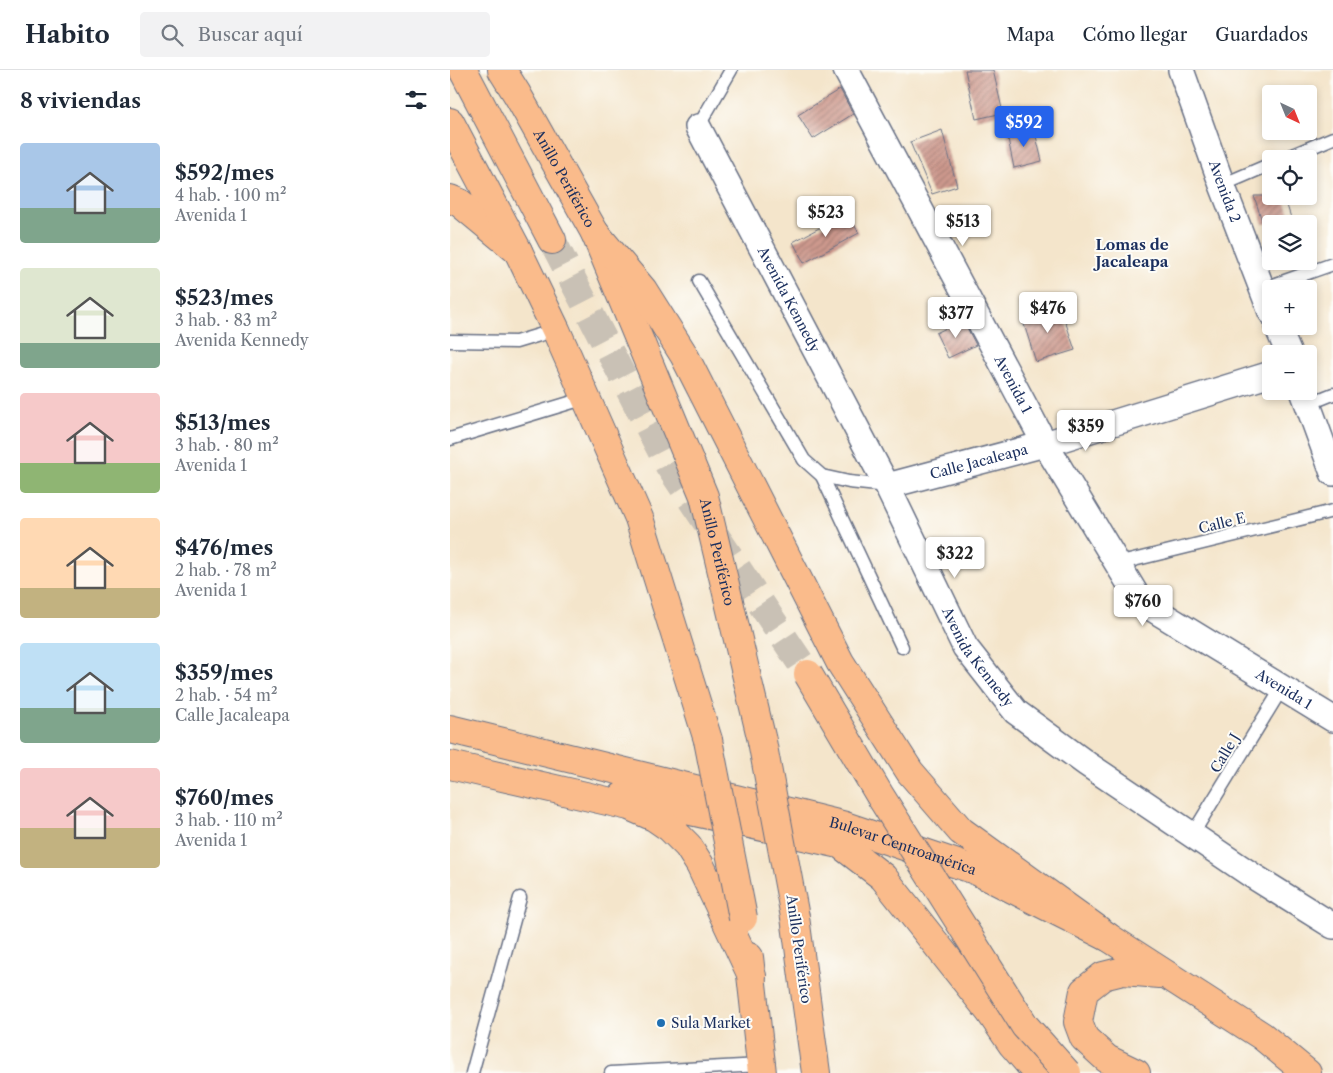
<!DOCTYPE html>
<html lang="es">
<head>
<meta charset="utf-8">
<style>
	:root { --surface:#fff; --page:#f2f2f3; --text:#1f2937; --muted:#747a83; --line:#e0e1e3; --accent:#2563eb }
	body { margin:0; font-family:"Libre Caslon Text",serif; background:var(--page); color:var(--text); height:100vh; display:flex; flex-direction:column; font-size:19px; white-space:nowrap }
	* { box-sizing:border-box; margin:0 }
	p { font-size:16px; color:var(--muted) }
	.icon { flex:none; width:28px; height:28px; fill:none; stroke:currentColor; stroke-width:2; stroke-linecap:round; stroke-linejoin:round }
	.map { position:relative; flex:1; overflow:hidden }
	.drawer { display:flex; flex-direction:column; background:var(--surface); width:450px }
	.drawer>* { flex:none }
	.needle { width:32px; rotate:137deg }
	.buttons { position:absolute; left:812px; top:15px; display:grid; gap:10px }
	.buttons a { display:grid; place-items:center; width:55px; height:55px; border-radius:5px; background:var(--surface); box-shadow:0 2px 8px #0003; font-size:25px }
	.price { position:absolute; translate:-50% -42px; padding:0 11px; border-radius:5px; background:#fff; color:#222; font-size:16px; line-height:32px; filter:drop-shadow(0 1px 2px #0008) }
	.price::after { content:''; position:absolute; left:50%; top:30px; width:15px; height:11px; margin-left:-8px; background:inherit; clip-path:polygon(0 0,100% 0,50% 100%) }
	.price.selected { background:var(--accent); color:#fff }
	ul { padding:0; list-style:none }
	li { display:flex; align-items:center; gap:15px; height:125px; padding:0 20px }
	li span { display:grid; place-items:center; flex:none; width:140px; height:100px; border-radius:5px; color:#555 }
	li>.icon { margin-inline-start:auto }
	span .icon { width:60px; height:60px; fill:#fffc; stroke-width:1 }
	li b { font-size:21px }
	h2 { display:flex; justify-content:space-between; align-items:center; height:60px; padding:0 20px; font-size:21px }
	header { display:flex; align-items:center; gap:30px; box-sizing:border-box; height:70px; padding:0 25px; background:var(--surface); border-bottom:1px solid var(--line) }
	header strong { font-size:24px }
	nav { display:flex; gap:28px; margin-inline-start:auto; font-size:18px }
	.search { width:350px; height:45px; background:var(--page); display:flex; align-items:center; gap:12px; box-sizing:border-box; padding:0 18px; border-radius:5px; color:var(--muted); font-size:19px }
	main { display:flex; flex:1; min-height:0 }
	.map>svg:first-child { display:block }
	.building { fill:url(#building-hatch) }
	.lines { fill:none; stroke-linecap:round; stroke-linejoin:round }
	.trunk-tunnel { stroke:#c9c1b5; stroke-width:28; stroke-dasharray:28 14; stroke-linecap:butt }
	.service-casing { stroke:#676f84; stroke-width:15 }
	.minor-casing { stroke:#676f84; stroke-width:28 }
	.primary-casing { stroke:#676f84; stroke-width:30 }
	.trunk-casing { stroke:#676f84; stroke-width:30 }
	.service { stroke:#fff; stroke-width:12 }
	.minor { stroke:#fff; stroke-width:25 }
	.primary { stroke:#fabb8b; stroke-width:28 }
	.trunk { stroke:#fabb8b; stroke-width:28 }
	.trunk-bridge-casing { stroke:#676f84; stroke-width:30; stroke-linecap:butt }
	.trunk-bridge { stroke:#fabb8b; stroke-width:28 }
	.poi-dot { fill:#1f6fb2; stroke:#fdfcf7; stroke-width:2 }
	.labels { text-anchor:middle; stroke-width:4; stroke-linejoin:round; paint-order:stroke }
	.street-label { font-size:14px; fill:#1b2f5e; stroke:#fdfcf7 }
	.poi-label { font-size:14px; fill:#1b2f5e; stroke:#fdfcf7; text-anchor:start }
	.neighbourhood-label { font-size:15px; font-weight:bold; fill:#1b2f5e; stroke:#fdfcf7 }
</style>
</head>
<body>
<header>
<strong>Habito</strong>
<div class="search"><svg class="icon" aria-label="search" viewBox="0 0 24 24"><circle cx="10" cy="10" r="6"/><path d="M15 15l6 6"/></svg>Buscar aquí</div>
<nav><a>Mapa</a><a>Cómo llegar</a><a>Guardados</a></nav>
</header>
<main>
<section class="drawer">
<h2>8 viviendas<svg class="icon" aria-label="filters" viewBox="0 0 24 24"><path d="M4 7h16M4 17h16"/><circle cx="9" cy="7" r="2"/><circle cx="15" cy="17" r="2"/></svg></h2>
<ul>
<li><span style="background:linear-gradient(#a9c7e8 65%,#7fa58c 0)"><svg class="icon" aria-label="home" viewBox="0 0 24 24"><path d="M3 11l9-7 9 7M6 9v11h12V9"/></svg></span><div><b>$592/mes</b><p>4 hab. · 100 m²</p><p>Avenida 1</p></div></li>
<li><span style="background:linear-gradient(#dfe7d0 75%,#7fa58c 0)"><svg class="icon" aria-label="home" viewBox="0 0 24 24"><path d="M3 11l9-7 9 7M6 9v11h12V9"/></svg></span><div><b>$523/mes</b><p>3 hab. · 83 m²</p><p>Avenida Kennedy</p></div></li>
<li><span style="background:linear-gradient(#f6c9c9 70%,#8fb573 0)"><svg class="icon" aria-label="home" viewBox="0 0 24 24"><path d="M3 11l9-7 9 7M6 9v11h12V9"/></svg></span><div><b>$513/mes</b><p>3 hab. · 80 m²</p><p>Avenida 1</p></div></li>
<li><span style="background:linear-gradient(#ffd9b3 70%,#c2b280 0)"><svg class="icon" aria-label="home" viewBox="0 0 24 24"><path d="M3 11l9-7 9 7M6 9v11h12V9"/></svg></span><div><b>$476/mes</b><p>2 hab. · 78 m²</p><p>Avenida 1</p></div></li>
<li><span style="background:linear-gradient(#bfe0f5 65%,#7fa58c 0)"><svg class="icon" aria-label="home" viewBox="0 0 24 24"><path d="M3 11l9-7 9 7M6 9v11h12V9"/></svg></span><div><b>$359/mes</b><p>2 hab. · 54 m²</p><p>Calle Jacaleapa</p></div></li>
<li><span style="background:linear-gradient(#f6c9c9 60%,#c2b280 0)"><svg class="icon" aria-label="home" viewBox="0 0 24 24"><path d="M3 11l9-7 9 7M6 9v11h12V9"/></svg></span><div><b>$760/mes</b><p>3 hab. · 110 m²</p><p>Avenida 1</p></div></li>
</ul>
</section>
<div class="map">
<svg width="883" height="1003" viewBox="0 0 883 1003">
	<defs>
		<pattern id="building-hatch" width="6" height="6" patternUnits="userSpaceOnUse" patternTransform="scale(1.25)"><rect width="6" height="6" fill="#cd998d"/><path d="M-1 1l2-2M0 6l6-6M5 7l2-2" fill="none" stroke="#a67d76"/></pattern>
	</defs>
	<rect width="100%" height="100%" fill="#fdfcf7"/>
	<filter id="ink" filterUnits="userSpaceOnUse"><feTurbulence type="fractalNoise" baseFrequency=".02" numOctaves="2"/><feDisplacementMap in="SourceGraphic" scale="10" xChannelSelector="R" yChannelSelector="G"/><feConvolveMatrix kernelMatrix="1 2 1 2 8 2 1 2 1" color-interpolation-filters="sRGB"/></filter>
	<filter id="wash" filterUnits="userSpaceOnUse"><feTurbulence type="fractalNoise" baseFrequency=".0096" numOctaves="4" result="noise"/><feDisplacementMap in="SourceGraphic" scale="20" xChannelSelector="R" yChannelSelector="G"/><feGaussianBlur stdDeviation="1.12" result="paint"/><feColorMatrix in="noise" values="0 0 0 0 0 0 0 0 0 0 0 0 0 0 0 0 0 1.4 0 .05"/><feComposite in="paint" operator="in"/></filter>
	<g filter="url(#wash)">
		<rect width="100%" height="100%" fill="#f4e5cb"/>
		<g id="blocks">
			<!-- building -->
			<g class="building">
				<polygon points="515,0 543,0 553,43 526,49"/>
				<polygon points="390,19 403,44 363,69 348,45"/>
				<polygon points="584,58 592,91 564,98 557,64"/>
				<polygon points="492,60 507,116 482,124 460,72"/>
				<polygon points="804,126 834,126 843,154 813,154"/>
				<polygon points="397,143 409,163 354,193 343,172"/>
				<polygon points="610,236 625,280 586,292 572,248"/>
				<polygon points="513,250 526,275 498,288 486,263"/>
			</g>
		</g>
	</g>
	<g filter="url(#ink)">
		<use href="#blocks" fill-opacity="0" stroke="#676f84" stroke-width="1"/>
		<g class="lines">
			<!-- trunk-tunnel -->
			<polyline class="trunk-tunnel" points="102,170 219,396 358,604"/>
			<defs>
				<g id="service">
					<polyline points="248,57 281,0"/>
					<polyline points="833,89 883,68"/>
					<polyline points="772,115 821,94"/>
					<polyline points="249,211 354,390 372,406 399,412 437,416"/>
					<polyline points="812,219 883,194"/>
					<polyline points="0,271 66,272 106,260"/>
					<polyline points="858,334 883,324"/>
					<polyline points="0,369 136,328"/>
					<polyline points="372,406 452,577"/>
					<polyline points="667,494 883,441"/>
					<polyline points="742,765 832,618"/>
					<polyline points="22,1003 70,828"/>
					<polyline points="161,1003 311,995"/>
				</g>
				<g id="minor">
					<path id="s1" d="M396 0 595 374 690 531 883 649"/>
					<path id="s2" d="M731 0 772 115 821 242"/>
					<path id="s3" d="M248 57 437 416 515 577 566 642 637 694 803 806 883 856"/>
					<polyline points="827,256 839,284"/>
					<polyline points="853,321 883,403"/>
					<path id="s4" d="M437 416 595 374 821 304"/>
				</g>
				<g id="primary">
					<polyline points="0,129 10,133 68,181"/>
					<path id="s5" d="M0 659 392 755 525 800 658 867 812 966 857 1003"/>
					<polyline points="173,726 390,774 433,807 540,942 562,974 587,1003"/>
					<polyline points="686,1003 657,989 634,968 628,952 634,921 653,906 673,901 710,904"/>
				</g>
				<g id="trunk">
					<polyline points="13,0 102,170"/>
					<path id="s6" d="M52 0 67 24 145 163 254 426 312 671"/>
					<polyline points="0,52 68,181 106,260 189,448 258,670"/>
					<polyline points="145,163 193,220 234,285 390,592 460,702 511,761 658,867"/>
					<polyline points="0,695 179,736 204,747 220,758 238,776 250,795 302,906"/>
					<polyline points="345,847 366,1003"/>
					<polyline points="299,887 312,1003"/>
				</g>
			</defs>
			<!-- service casing -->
			<use href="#service" class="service-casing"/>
			<!-- minor casing -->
			<use href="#minor" class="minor-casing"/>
			<!-- primary casing -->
			<use href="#primary" class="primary-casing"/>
			<!-- trunk casing -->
			<use href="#trunk" class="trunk-casing"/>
			<!-- service -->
			<use href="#service" class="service"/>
			<!-- minor -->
			<use href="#minor" class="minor"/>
			<!-- primary -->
			<use href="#primary" class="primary"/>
			<!-- trunk -->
			<use href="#trunk" class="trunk"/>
			<defs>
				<g id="trunk-bridge">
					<polyline points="358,604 429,724 575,956 617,1003"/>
					<polyline points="258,670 293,848"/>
					<polyline points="312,671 345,847"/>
				</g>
			</defs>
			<!-- trunk-bridge casing -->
			<use href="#trunk-bridge" class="trunk-bridge-casing"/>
			<!-- trunk-bridge -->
			<use href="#trunk-bridge" class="trunk-bridge"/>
		</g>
	</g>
	<!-- markers -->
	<circle class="poi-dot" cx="211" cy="953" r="5"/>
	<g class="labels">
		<!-- street labels -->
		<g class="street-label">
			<text dy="5" stroke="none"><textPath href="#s6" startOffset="125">Anillo Periférico</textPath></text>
			<text dy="5" stroke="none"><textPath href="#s2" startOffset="129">Avenida 2</textPath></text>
			<text dy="5" stroke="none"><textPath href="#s3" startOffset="195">Avenida Kennedy</textPath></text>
			<text dy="5" stroke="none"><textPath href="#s1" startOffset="356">Avenida 1</textPath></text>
			<text dy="5" stroke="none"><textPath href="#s4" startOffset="95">Calle Jacaleapa</textPath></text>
			<text transform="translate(772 453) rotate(-14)" y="5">Calle E</text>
			<text dy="5" stroke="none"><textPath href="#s6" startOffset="530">Anillo Periférico</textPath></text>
			<text dy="5" stroke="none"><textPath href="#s3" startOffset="600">Avenida Kennedy</textPath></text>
			<text dy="5" stroke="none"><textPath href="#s1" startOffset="776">Avenida 1</textPath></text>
			<text transform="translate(775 683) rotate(-59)" y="5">Calle J</text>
			<text dy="5" stroke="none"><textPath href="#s5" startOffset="468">Bulevar Centroamérica</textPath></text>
			<text transform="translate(349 879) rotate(82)" y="5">Anillo Periférico</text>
		</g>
		<!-- poi labels -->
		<g class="poi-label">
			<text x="221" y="958">Sula Market</text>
		</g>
		<!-- neighbourhood labels -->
		<g class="neighbourhood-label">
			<text x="682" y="180">Lomas de<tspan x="682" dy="17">Jacaleapa</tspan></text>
		</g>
	</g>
</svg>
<div class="buttons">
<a><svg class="needle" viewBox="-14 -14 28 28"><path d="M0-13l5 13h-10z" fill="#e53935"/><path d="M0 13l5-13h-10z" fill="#747a83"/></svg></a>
<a><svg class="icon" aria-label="locate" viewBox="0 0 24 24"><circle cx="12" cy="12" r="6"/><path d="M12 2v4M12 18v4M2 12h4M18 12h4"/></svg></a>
<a><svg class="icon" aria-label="layers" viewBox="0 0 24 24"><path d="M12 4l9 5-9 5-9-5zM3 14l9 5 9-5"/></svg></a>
<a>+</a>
<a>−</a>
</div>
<b class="price selected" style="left:574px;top:78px">$592</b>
<b class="price" style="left:376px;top:168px">$523</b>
<b class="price" style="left:513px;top:177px">$513</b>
<b class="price" style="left:598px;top:264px">$476</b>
<b class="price" style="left:506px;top:269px">$377</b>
<b class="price" style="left:636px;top:382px">$359</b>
<b class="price" style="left:505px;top:509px">$322</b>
<b class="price" style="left:693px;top:557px">$760</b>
</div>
</main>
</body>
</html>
